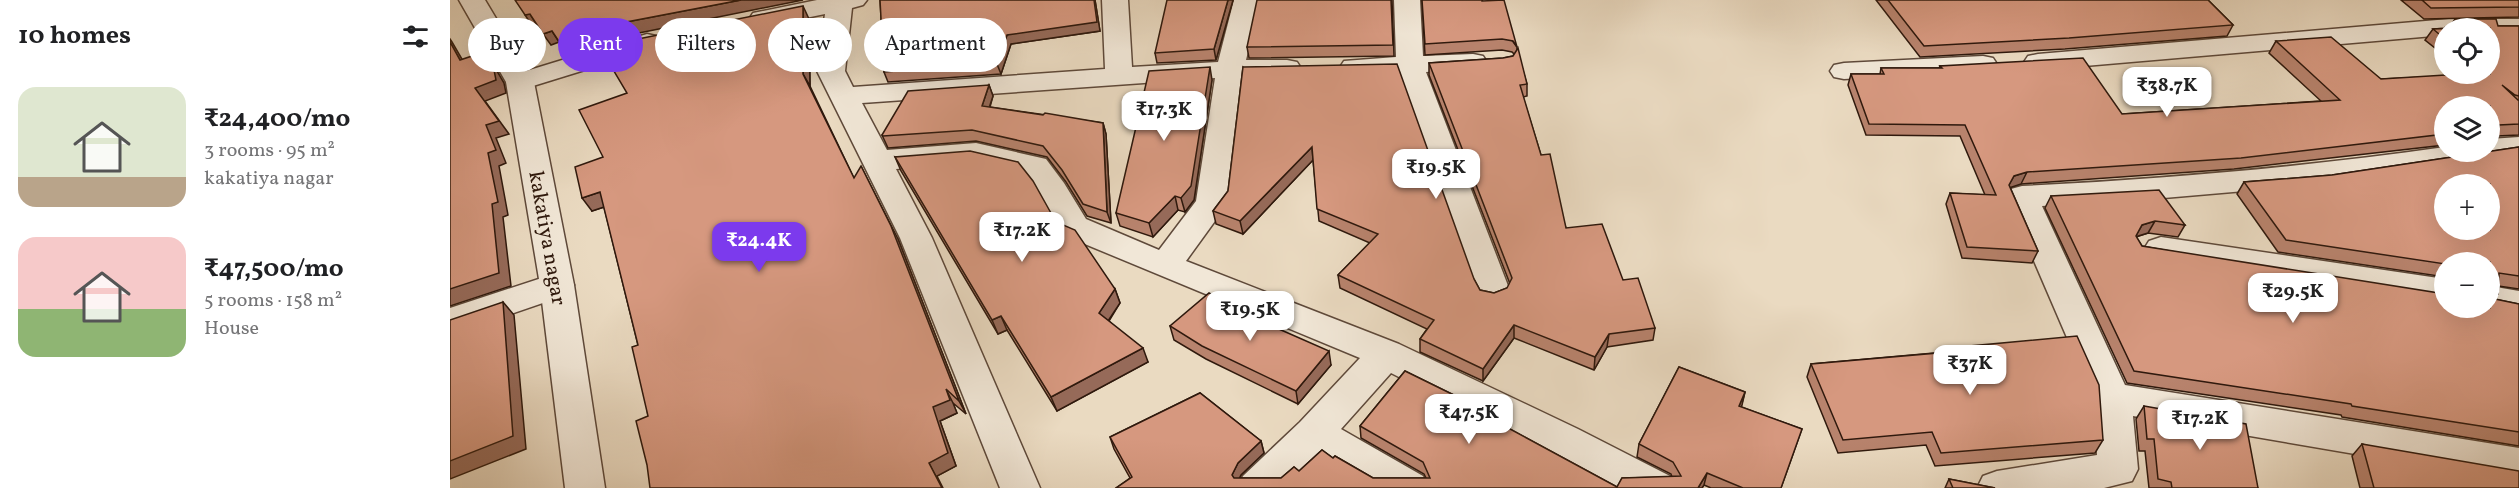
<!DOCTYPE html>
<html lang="en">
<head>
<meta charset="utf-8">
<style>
	:root { --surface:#fff; --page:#f2f2f2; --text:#202124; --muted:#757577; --accent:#7c3aed }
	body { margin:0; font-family:Vollkorn,serif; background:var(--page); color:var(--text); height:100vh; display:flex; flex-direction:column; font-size:22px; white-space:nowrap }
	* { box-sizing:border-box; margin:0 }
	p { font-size:20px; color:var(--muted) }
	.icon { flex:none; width:33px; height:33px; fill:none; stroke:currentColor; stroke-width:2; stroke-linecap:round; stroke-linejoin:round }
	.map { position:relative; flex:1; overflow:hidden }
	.panel { display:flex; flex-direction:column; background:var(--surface); width:450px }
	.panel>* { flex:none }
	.banner { position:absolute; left:18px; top:18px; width:570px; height:54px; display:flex; gap:12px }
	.controls { position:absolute; left:1984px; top:18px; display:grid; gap:12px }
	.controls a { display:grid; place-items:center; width:66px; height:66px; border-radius:50%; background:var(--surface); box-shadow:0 6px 24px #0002; font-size:30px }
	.price { position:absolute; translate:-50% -51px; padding:0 14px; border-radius:12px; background:#fff; color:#222; font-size:20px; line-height:39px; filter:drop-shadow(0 2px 3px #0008) }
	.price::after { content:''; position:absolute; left:50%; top:36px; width:18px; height:14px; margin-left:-9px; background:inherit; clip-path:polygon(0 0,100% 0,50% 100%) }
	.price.on { background:var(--accent); color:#fff }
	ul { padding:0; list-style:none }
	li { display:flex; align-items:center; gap:18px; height:150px; padding:0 18px }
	li span { display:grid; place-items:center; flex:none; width:168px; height:120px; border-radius:18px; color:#555 }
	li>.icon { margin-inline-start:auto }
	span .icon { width:72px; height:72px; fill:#fffc; stroke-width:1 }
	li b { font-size:26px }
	h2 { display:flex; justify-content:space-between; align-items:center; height:72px; padding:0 18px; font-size:26px }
	.tag { padding:0 21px; border-radius:27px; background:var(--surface); box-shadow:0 6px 24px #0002; font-size:21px; line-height:54px }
	.tag.on { background:var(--accent); color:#fff }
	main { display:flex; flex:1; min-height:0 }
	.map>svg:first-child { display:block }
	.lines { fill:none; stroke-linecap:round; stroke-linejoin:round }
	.minor-casing { stroke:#5e493a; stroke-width:3 }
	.tertiary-casing { stroke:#5e493a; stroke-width:3 }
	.minor { fill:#f1e7d7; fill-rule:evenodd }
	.tertiary { fill:#f1e7d7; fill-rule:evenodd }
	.wall { fill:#b8836d; stroke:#2f190d; stroke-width:1.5 }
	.shaded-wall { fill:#966a59; stroke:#2f190d; stroke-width:1.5 }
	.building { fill:#d6987f; stroke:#2f190d; stroke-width:1.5; fill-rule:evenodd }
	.labels { text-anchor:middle; stroke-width:6; stroke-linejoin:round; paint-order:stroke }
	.street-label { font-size:21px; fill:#2f190d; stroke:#f1e7d7 }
</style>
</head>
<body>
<main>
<section class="panel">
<h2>10 homes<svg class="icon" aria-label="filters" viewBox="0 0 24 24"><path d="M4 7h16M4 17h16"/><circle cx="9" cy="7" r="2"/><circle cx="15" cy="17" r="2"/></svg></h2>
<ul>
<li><span style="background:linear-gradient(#dfe7d0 75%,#b9a48a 0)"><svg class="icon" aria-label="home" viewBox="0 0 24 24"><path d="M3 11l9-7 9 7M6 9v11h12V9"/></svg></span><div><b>₹24,400/mo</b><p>3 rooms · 95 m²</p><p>kakatiya nagar</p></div></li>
<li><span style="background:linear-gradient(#f6c9c9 60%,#8fb573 0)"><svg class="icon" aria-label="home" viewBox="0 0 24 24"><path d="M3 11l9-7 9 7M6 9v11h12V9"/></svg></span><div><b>₹47,500/mo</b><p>5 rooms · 158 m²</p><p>House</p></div></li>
</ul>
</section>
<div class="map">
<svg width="2069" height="488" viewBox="0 0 2069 488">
	<rect width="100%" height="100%" fill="#eadac1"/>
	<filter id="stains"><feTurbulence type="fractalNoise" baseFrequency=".00333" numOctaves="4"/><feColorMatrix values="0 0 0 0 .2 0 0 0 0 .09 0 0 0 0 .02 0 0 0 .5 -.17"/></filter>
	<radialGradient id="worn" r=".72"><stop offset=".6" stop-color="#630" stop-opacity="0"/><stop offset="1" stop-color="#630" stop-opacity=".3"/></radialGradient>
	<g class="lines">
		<defs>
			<g id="minor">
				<path d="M367 0H417L413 5 402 8 395 71 403 87 655 69 652 0H678L682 67 768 62 784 0H810L796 60H837L847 62 851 68 847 74 837 76 793 77 778 203 736 261 949 344 1128 429 1220 476 1226 488H1169L941 373 891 429 973 476 979 488H924L867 454 834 488H787L793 476 850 422 910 358 613 235 590 194 575 174 526 163 446 169 482 238 590 488H550L450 238 367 71 375 14 312 27 303 25 299 19 303 13ZM765 78 746 201 709 250 636 219 614 183 596 159 526 143 437 150 412 103Z"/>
				<polygon points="944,0 970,0 973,56 1023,54 1033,56 1037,62 1033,68 976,72 1060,291 1055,300 1043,303 1031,300 1026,291 949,73 904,75 894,73 890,67 894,61 946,57"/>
				<polygon points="1999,19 2069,19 2069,35 2040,35 2040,28 1995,28 1995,35 1588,70 1578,68 1574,62 1578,56 1588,54"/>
				<polygon points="197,34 206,36 210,42 206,48 70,90 60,88 56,82 60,76"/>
				<polygon points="1533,56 1543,58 1547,64 1543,70 1394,79 1384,77 1380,71 1384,65 1394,63"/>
				<path d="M2069 137V155L2037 158 2026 162 1874 184 1679 201 1592 206 1675 385 2069 448V482L1683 416 1688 469 1682 481 1654 488H1527L1533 476 1547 471 1647 455 1643 398 1556 196 1561 189 1572 186C1715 179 1854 167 1995 147V152H2040V139Z"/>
				<polygon points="1711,237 1995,279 1995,305 1699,257 1694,249 1699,241"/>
				<polygon points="107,273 119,276 124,285 119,294 0,335 0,308"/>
				<polygon points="2040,286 2069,291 2069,317 2028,308 2040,308"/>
			</g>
			<polygon id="tertiary" points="9,0 35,0 84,82 124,285 155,488 115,488 90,285 56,82"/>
		</defs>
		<!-- minor casing -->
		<use href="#minor" class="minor-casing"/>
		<!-- tertiary casing -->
		<use href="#tertiary" class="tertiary-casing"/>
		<!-- minor -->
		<use href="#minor" class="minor"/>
		<!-- tertiary -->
		<use href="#tertiary" class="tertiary"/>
	</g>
	<!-- wall -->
	<g class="wall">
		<polygon points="430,0 645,0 650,31 561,44 551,74 438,82 434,72"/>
		<polygon points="783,0 766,60 707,63 705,53"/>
		<polygon points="942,0 944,56 799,58 797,47"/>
		<polygon points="972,0 1032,0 1067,47 1067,50 1077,84 1077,96 1073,97 1091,155 1116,228 1173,280 1205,328 1203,340 1157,347 1144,370 1064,338 1033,381 970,352 970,339 977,329 890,288 888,275 920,243 869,221 863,160 793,234 766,224 763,211 778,191 793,67 1024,279 1030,290 1044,293 1057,288 1060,284 979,75 979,63 1053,58 1063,56 1064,54 1062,52 1052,50 975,55"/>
		<polygon points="1426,0 1758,0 1783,25 1777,36 1615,49 1470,57"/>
		<polygon points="1951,0 2069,0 2069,17 1974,19"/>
		<polygon points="359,19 360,86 404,178 448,239 516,414 503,403 507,413 490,421 506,466 487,476 198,416 188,345 154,207 142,211 153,157 177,93"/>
		<polygon points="2005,19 2048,26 2069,26 2069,135 2047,136 2047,138 2040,147 2040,106 1995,106 1995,145 1784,169 1571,184 1560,187 1588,251 1582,263 1512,258 1496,204 1500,193 1535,195 1510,136 1416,135 1398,85 1401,74 1430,74 1431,68 1489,68 1490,66 1672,114 1871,101 1819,53 1826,41 1931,79 2040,74 1995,28 1995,56 1975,40 1983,29 1999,28"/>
		<polygon points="762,80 744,200 735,212 728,210 703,237 670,226 666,213"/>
		<polygon points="539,85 543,96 540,107 653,123 656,134 661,223 637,216 616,182 597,157 526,141 438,148 432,135"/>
		<polygon points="2069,147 2069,289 2049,286 2048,294 2044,299 2069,304 2069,446 1892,417 1891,415 1677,383 1595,208 1601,196 1735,225 1728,237 1698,233 1686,237 1692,246 2040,308 2040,262 1995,262 1995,277 1828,252 1787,194 1794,182 1882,175"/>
		<polygon points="445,157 606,222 665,289 670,303 659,321 698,362 607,411 557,330 548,334 451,171"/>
		<polygon points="720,326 820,328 881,365 848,404 756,359 724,340"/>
		<polygon points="1520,346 1653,440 1645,453 1485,466 1476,445 1388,453 1357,377 1361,364 1518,350"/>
		<polygon points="1229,367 1295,392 1291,407 1352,429 1331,488 1261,488 1254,485 1252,488 666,488 680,478 664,449 660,437 750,393 811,441 814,453 791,475 789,478 831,478 844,467 849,471 872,450 883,458 885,456 923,478 976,478 974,474 911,438 910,426 955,371 1012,399 1012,403 1167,487 1172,478 1222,477 1221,474 1187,457 1189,444"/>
		<polygon points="1694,406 1808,488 1699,488 1695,451 1689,451 1686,419"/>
		<polygon points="1912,444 2069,488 1910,488 1902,456"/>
		<polygon points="1499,479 1545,488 1495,488"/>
	</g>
	<!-- shaded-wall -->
	<g class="shaded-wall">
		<polygon points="291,0 353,0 179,35 118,55 110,43 171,23"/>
		<polygon points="644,0 645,0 650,31 561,44 551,74 547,64 557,35"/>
		<polygon points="778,0 783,0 766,60 764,49"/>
		<polygon points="353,6 359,19 360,86 353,74"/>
		<polygon points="80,14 87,25 83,27 75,15"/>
		<polygon points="102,31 109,42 101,45 93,34"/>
		<polygon points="0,39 2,42 20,73 10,60 0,42"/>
		<polygon points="34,52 43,64 54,83 56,93 35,101 59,134 46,138 56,163 49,166 58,215 53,217 61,286 0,306 0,289 42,204 36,125 25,88"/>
		<polygon points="760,67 762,80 744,200 735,212 731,198"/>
		<polygon points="539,85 543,96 536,117 532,106"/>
		<polygon points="653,123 656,134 661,223 657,212"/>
		<polygon points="862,147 863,160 793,234 790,221"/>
		<polygon points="411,166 448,239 516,414 509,401"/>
		<polygon points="1577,172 1571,184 1559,188 1559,185 1564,176"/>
		<polygon points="150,192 160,205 142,211 132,198"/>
		<polygon points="725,196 728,210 703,237 699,223"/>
		<polygon points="1705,221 1698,233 1685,237 1692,225"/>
		<polygon points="665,289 670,303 654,327 649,313"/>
		<polygon points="53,302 64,315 76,449 0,479 0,461"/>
		<polygon points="551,316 557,330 548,334 542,320"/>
		<polygon points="1064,325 1064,338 1033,381 1033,369"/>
		<polygon points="1159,334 1157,347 1144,370 1145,357"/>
		<polygon points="693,348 698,362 607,411 601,397"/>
		<polygon points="879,351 881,365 848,404 846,391"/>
		<polygon points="496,389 503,403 507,413 490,421 506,466 487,476 493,488 492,488 479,463 483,407"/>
		<polygon points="1295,392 1292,405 1286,419 1289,406"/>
		<polygon points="811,441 814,453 791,475 785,487 782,475 788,463"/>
		<polygon points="1257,473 1254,485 1252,488 1248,488"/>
	</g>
	<!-- building -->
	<g class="building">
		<polygon points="65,0 291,0 171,23 110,43 102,31 93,34 80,14 75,15"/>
		<polygon points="430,0 644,0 647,22 557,35 547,64 434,72"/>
		<polygon points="717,0 778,0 764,49 705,53"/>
		<polygon points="807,0 941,0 943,45 797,47"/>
		<polygon points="972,0 1032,0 1032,1 1054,0 1067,47 1063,41 1052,39 975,44"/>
		<polygon points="1438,0 1758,0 1783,25 1619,38 1474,46"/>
		<polygon points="1972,0 2069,0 2069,7 1981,8"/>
		<polygon points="353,6 353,74 404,178 411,166 441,226 509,401 496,389 500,400 483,407 498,453 479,463 492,488 200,488 197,465 186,421 198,416 182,347 188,345 150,192 132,198 125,167 153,157 129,110 177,93 152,51 188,39"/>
		<polygon points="2005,19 2046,19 2048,26 2069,26 2069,96 2065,95 2052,85 2069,101 2069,124 2049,125 2047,138 2040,138 2040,106 1995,106 1995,134 1791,158 1577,172 1564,176 1559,185 1588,251 1517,247 1500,193 1546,195 1515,125 1419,124 1401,74 1434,74 1431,68 1492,68 1490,66 1633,58 1672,114 1890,100 1826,41 1881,37 1931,79 2012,74 2040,74 2040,28 1995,28 1995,39 1983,29 2006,28 2003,26"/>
		<polygon points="0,42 10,60 34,52 44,70 46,80 25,88 49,121 36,125 46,150 38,153 48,202 42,204 49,273 0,289"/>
		<polygon points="1068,48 1077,84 1070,85 1091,155 1100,154 1116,228 1152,224 1173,280 1188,278 1205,328 1159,334 1145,357 1064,325 1033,369 970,339 984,320 888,275 928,234 867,209 862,147 790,221 763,211 778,191 793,67 947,64 1024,279 1030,290 1044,293 1057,288 1062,278 979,63 1053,58 1063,56"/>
		<polygon points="760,67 741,186 731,198 725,196 699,223 666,213 699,71"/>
		<polygon points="539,85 532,106 593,115 595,113 653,123 657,212 633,204 612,170 593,146 522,130 433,136 432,135 458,91"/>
		<path d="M2069 147V276L2049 273 2048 294H2040V262H1995V264L1836 240 1794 182 1882 175ZM1995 184H2040V230H1995Z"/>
		<polygon points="520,151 568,162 583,181 606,222 625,230 665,289 649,313 693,348 601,397 551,316 542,320 445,157"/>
		<polygon points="1709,190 1735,225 1705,221 1692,225 1686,236 1692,246 1995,294 1995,308 2040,308 2040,298 2069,304 2069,432 1902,406 1901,404 1684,371 1601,196"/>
		<polygon points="759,293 820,328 822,326 879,351 846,391 752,346 720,326"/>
		<polygon points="53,302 63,436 0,461 0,320"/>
		<polygon points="1627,336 1649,385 1653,440 1491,453 1482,432 1393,440 1361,364 1522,350 1520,346"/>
		<polygon points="1229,367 1295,392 1289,406 1352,429 1331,488 1293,488 1257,473 1248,488 666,488 682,477 660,437 750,393 811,441 788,463 782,475 784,478 831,478 844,467 849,471 872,450 883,458 885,456 923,478 980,478 973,462 910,426 955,371 1012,399 1010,402 1167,487 1172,478 1231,476 1223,462 1189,444"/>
		<polygon points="1694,406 1796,424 1808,488 1722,488 1721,482 1708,479 1704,439 1697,439"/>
		<polygon points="1912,444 2069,471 2069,488 1924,488"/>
		<polygon points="1499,479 1545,488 1503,488"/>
	</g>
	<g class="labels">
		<!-- street labels -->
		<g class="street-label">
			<text transform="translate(98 238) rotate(80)" y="7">kakatiya nagar</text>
		</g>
	</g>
	<rect width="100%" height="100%" filter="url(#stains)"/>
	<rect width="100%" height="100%" fill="url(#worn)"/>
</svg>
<div class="controls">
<a><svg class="icon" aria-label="locate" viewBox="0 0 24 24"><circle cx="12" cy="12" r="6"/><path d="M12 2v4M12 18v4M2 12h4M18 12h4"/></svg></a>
<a><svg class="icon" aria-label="layers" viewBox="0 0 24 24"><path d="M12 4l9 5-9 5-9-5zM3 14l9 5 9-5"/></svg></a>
<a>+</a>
<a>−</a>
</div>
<b class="price" style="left:1717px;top:118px">₹38.7K</b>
<b class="price" style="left:714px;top:142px">₹17.3K</b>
<b class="price" style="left:986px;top:200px">₹19.5K</b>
<b class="price" style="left:572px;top:263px">₹17.2K</b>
<b class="price on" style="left:309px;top:273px">₹24.4K</b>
<b class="price" style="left:1843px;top:324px">₹29.5K</b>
<b class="price" style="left:800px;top:342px">₹19.5K</b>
<b class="price" style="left:1520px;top:396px">₹37K</b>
<b class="price" style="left:1019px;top:445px">₹47.5K</b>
<b class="price" style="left:1750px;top:451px">₹17.2K</b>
<div class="banner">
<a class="tag">Buy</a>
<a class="tag on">Rent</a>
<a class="tag">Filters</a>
<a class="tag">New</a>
<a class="tag">Apartment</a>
</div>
</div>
</main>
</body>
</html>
